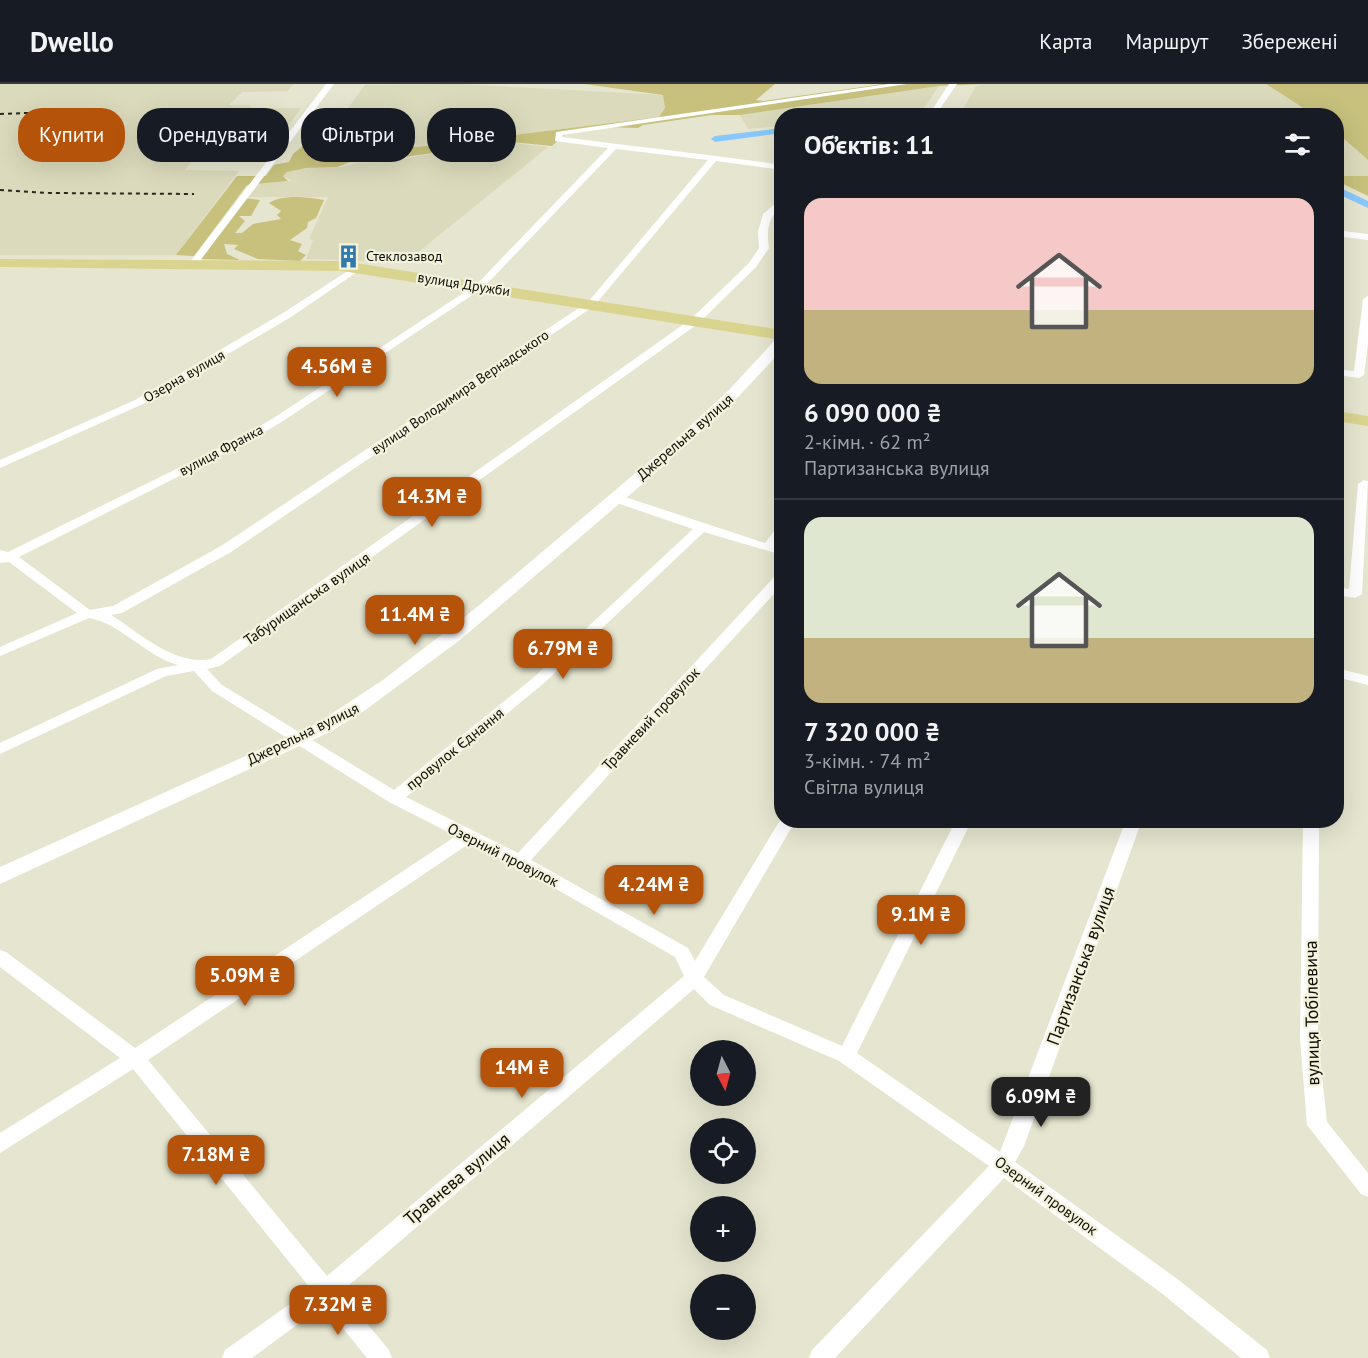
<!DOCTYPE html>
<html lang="uk">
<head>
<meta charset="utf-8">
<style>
	:root { --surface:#171b24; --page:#242831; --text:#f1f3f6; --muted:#9ea1a6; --line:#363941; --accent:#b45309 }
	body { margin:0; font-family:"PT Sans",sans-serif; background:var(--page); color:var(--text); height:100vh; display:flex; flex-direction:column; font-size:22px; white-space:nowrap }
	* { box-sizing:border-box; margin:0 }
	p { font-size:20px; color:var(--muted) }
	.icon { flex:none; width:33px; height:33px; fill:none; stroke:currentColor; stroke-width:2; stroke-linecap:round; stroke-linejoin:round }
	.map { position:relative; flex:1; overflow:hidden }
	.panel { position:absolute; left:774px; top:24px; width:570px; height:720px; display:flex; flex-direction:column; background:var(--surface); border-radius:24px; box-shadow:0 6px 24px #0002 }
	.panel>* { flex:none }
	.top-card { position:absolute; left:18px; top:24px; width:570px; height:54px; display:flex; gap:12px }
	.needle { width:39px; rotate:174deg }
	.fabs { position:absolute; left:690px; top:956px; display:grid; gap:12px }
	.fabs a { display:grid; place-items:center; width:66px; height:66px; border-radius:50%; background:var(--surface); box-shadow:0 6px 24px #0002; font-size:30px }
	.price { position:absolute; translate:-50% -51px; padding:0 14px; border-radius:12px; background:var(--accent); color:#fff; font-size:20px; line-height:39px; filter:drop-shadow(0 2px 3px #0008) }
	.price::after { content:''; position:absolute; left:50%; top:36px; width:18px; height:14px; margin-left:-9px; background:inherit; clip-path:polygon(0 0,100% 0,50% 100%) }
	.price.on { background:#222; color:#fff }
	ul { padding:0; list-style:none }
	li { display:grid; align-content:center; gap:12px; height:318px; padding:0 30px }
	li+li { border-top:2px solid var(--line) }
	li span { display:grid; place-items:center; height:186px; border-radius:18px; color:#555 }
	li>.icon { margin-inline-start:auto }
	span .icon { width:108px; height:108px; fill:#fffc; stroke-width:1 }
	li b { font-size:26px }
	h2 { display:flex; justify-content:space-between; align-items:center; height:72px; padding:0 30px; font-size:26px }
	.pill { padding:0 21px; border-radius:24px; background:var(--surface); box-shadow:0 6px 24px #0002; font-size:21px; line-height:54px }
	.pill.on { background:var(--accent); color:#fff }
	header { display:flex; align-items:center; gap:36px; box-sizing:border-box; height:84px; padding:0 30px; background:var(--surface); border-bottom:2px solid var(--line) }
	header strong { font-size:28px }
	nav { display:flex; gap:33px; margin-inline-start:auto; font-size:21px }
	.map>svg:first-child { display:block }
	.built { fill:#dbdabc }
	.green { fill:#c7c17d }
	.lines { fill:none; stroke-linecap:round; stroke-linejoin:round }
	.canal { fill:#87c7fc; fill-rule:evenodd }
	.minor { fill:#fff; fill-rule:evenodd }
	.tertiary { fill:#fff; fill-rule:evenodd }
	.primary { fill:#dad491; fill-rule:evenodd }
	.rail { stroke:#292920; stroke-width:2; stroke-dasharray:4 4; stroke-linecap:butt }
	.labels { text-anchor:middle; stroke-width:4.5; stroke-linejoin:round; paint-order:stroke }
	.far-poi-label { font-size:14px; fill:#0e0e07; stroke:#f3f2dc; text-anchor:start }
	.far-street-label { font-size:14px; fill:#0e0e07; stroke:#f3f2dc }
	.street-label { font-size:15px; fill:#0e0e07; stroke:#f3f2dc }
	.near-street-label { font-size:18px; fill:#0e0e07; stroke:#f3f2dc }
</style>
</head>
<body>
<header>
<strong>Dwello</strong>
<nav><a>Карта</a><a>Маршрут</a><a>Збережені</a></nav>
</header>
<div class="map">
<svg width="1368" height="1274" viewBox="0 0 1368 1274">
	<rect width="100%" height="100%" fill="#e6e5cf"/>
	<!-- built -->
	<g class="built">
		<polygon points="0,0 307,0 294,0 287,7 242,8 229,21 248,21 254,24 301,24 276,59 206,59 185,86 239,87 176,171 0,171"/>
		<polygon points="458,0 664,11 665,24 659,33 417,63 311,62 337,24 348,24 365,1"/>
		<polygon points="984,0 1266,0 1314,31 959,32 976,2"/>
		<polygon points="939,2 920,30 782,32 781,42 748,45 740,31"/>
		<polygon points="1336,49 1368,76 1368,92 1337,92"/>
		<polygon points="513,59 548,63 406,178 306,175 313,156 309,155 328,113 249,113 259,100 293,97 283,92 287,88 306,84 342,83 357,79 387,78 442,68"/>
	</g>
	<!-- green -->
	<g class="green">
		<polygon points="584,0 775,0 756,16 763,17 883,0 984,0 939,2 740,31 712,31 643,41 638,44 606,43 565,50 552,62 512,58 397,74 350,78 337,83 306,84 287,88 283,92 288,97 247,101 194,172 176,171 237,92 266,92 274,81 289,78 293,70 304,61 417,63 659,33 665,24 663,11"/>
		<polygon points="1266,0 1368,0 1368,76 1337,49 1336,32 1314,31"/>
		<polygon points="1336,92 1368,92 1368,112 1337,97"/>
		<path d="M244 114 260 116 251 132H239L245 137 235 149H242L253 140 281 135 277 131 281 127 269 119C283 110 308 113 324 116L316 134 308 138 307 144 290 156 302 160 298 167 306 171 300 177 258 175 234 165 238 161 224 160 227 170 240 176 201 175V172Z"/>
	</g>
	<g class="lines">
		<!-- canal -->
		<g class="canal">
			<polygon points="782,44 782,49 715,58 711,55 715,52"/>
			<polygon points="1336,102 1368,117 1368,124 1336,109"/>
		</g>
		<!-- minor -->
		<g class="minor">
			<polygon points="326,0 334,0 196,182 190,182 190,178"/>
			<path d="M888 0H907L563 51 562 53C636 63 709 70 782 81V86L716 77 594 222 231 468 122 529 111 531C140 549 174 582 211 575L691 235 749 179 759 164 758 148 763 130 782 114V121C768 134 766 146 769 164L756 183 699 239 220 582 207 585 222 601 394 706 533 594 693 445 611 417V411H619L765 459 778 442 782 441V454L776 462 782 463V471L704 448 543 600 406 713 518 769 777 490 782 489V501L531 776 688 864 695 877 782 733V736H796L704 893 724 911 842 962 956 736H972L857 969 1000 1068 1126 736H1142L1024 1062 1015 1078 1176 1194 1267 1266 1270 1274H1241L1160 1208 1004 1094 835 1274H809L812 1266 989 1082 839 977 710 921 694 905 341 1208 389 1266 392 1274H367L324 1221 252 1274H222L225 1266 311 1205 133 985 0 1069V1049L120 974 0 883V866L6 868 135 964 456 752 389 718 212 607 194 587 166 592 0 670V659L157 585 178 581C145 572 122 540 89 534L0 572V563L77 529 9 478 0 479V466L8 468 235 356 272 335 477 200 608 64 555 57 556 48ZM616 65 708 76 588 218 221 462 113 522 90 526 19 473 243 360 280 339 483 204ZM470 759 514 781 675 873 684 892 327 1192 148 976Z"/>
			<polygon points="949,0 957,0 935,32 928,32"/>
			<polygon points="1336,146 1368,150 1368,156 1336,152"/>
			<polygon points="357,181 360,182 360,186 291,233 143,320 0,384 0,376 135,316 283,229"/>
			<polygon points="1368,212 1368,259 1364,291 1359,294 1336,291 1336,285 1354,287 1363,215"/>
			<polygon points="1364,396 1368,397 1362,510 1355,514 1336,511 1336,503 1349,505 1358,400"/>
			<polygon points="1336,584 1368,592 1368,601 1336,593"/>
			<polygon points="1303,736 1319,736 1318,955 1327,1038 1368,1089 1368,1113 1361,1110 1307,1041 1300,955"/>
		</g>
		<!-- tertiary -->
		<polygon class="tertiary" points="782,253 782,266 739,312 661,384 460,556 364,627 330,648 0,800 0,783 316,640 383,596 477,523 677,354 729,306 777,254"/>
		<!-- primary -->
		<g class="primary">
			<polygon points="0,175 342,177 782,246 782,256 342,187 0,183"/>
			<polygon points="1336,327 1368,332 1368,342 1336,337"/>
		</g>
		<!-- rail -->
		<g class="rail">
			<polyline points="0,30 54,28"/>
			<polyline points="0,106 50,109 194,110"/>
		</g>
	</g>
	<!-- icons -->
	<defs>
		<symbol id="building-bare" viewBox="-9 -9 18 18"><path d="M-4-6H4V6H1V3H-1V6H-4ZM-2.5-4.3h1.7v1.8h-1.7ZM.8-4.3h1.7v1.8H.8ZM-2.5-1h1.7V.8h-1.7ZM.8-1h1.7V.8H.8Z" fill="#3279ae" stroke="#f3f2dc" stroke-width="2.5" paint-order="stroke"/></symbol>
	</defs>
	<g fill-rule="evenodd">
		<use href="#building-bare" x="332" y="156" width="33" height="33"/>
	</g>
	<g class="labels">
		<!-- far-poi labels -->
		<g class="far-poi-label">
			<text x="366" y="177">Стеклозавод</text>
		</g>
		<!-- far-street labels -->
		<g class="far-street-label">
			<text transform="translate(464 200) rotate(9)" y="5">вулиця Дружби</text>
			<text transform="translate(184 292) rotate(-30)" y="5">Озерна вулиця</text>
			<text transform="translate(460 308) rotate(-34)" y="5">вулиця Володимира Вернадського</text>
			<text transform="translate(221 366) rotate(-28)" y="5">вулиця Франка</text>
		</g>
		<!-- street labels -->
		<g class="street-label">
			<text transform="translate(685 353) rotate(-41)" y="5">Джерельна вулиця</text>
			<text transform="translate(307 515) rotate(-35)" y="5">Табурищанська вулиця</text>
			<text transform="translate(651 635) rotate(-47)" y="5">Травневий провулок</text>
			<text transform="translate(303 650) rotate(-26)" y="5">Джерельна вулиця</text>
			<text transform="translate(455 665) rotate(-39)" y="5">провулок Єднання</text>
			<text transform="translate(503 771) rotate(27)" y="5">Озерний провулок</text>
			<text transform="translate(1046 1112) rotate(36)" y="5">Озерний провулок</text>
		</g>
		<!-- near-street labels -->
		<g class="near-street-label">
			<text transform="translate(1081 882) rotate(-70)" y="6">Партизанська вулиця</text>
			<text transform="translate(1312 929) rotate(-91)" y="6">вулиця Тобілевича</text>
			<text transform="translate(457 1095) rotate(-40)" y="6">Травнева вулиця</text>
		</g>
	</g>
</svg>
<div class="fabs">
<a><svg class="needle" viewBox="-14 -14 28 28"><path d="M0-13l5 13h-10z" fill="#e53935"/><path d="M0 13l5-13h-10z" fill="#9ea1a6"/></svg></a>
<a><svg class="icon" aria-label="locate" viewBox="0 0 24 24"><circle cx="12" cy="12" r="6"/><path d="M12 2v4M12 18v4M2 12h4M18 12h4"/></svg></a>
<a>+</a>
<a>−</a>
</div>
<b class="price" style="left:337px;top:314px">4.56M ₴</b>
<b class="price" style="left:432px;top:444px">14.3M ₴</b>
<b class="price" style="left:415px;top:562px">11.4M ₴</b>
<b class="price" style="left:563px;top:596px">6.79M ₴</b>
<b class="price" style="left:654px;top:832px">4.24M ₴</b>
<b class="price" style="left:921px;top:862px">9.1M ₴</b>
<b class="price" style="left:245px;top:923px">5.09M ₴</b>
<b class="price" style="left:522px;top:1015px">14M ₴</b>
<b class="price on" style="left:1041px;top:1044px">6.09M ₴</b>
<b class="price" style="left:216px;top:1102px">7.18M ₴</b>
<b class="price" style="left:338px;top:1252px">7.32M ₴</b>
<div class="top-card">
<a class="pill on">Купити</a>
<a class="pill">Орендувати</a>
<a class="pill">Фільтри</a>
<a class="pill">Нове</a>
</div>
<section class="panel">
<h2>Об’єктів: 11<svg class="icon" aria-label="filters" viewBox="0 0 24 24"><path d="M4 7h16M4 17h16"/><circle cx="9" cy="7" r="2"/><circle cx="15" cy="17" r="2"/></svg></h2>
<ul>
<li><span style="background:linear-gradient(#f6c9c9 60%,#c2b280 0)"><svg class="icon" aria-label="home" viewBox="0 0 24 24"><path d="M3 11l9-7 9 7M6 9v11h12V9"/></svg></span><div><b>6 090 000 ₴</b><p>2-кімн. · 62 m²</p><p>Партизанська вулиця</p></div></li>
<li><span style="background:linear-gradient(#dfe7d0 65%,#c2b280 0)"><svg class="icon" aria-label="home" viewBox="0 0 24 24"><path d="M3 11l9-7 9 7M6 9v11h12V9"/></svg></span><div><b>7 320 000 ₴</b><p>3-кімн. · 74 m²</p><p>Світла вулиця</p></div></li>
</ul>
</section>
</div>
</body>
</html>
